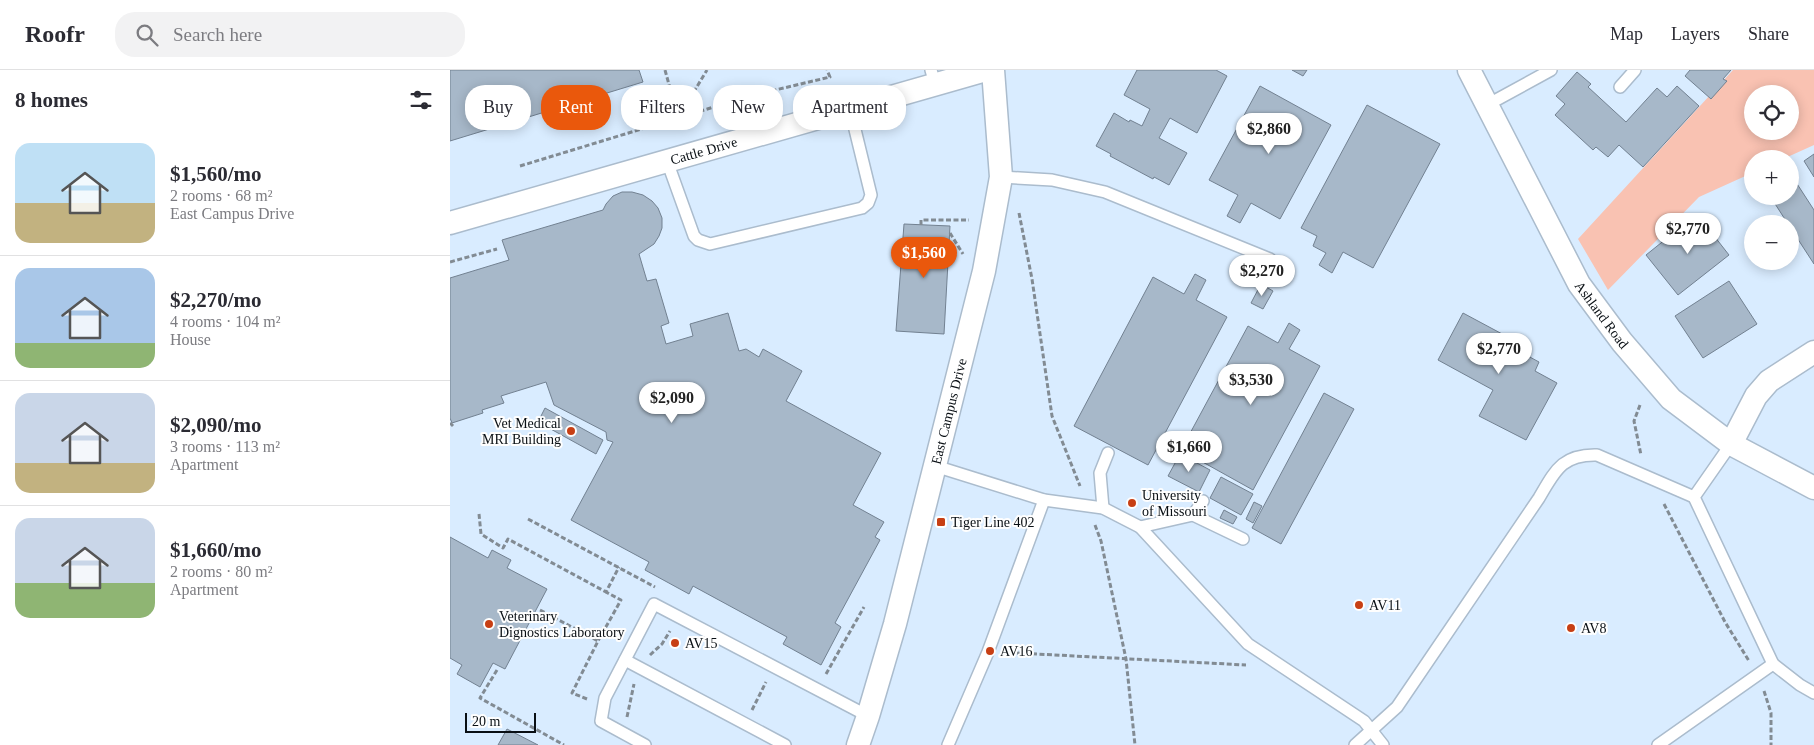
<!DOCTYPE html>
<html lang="en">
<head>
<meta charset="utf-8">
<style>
	:root { --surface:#fff; --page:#f2f2f3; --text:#2b2b33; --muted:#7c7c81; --line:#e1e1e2; --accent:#ea580c }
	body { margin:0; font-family:"Times New Roman",serif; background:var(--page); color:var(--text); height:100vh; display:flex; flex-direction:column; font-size:19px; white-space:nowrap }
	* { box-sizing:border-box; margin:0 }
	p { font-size:16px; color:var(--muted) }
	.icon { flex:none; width:28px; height:28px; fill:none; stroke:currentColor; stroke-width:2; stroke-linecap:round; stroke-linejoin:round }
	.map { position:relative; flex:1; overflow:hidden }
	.sheet { display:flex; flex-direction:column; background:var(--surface); width:450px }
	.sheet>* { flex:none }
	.guide { position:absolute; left:15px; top:15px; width:475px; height:45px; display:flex; gap:10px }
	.controls { position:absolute; left:1294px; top:15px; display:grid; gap:10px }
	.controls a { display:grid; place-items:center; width:55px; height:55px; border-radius:50%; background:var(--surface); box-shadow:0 2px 12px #0003; font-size:25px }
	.scale { position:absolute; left:15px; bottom:12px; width:71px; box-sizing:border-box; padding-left:5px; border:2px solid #090f14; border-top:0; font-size:14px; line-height:18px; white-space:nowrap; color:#090f14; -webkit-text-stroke:4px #fefefe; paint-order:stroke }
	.price { position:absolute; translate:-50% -42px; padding:0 11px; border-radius:18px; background:#fff; color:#222; font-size:16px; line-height:32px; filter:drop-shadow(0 1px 2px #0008) }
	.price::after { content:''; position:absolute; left:50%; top:30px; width:15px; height:11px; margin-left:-8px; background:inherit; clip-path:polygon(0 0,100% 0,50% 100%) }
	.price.selected { background:var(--accent); color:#fff }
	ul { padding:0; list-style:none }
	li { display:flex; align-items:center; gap:15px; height:125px; padding:0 15px }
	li+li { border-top:1px solid var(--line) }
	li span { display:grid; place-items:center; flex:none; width:140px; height:100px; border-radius:15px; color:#555 }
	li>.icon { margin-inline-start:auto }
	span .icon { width:60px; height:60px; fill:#fffc; stroke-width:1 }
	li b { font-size:21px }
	h2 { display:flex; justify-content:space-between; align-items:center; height:60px; padding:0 15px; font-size:21px }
	.tag { padding:0 18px; border-radius:20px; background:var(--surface); box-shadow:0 2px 12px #0003; font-size:18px; line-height:45px }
	.tag.selected { background:var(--accent); color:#fff }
	header { display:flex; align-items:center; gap:30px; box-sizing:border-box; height:70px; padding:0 25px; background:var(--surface); border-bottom:1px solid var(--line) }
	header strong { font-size:24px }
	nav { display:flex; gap:28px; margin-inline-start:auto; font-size:18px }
	.search { width:350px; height:45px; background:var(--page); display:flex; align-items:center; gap:12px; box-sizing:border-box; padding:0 18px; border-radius:20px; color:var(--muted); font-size:19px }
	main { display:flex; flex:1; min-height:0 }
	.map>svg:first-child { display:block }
	.built { fill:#d9ecff; fill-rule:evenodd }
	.green { fill:#f9c2b2; fill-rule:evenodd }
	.building { fill:#a7b8c9; stroke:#728191 }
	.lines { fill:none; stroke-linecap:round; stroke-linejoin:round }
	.service-casing { stroke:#abbccd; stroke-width:14 }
	.minor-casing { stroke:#abbccd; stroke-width:25 }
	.path { stroke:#828b93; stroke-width:3; stroke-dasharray:5 2.5; stroke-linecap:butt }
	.service { stroke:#fff; stroke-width:11 }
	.minor { stroke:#fff; stroke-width:22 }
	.poi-dot { fill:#c73f14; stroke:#fefefe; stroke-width:2 }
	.labels { text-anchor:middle; stroke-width:4; stroke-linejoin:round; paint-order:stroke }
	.street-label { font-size:14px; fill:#090f14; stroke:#fefefe }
	.poi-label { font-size:14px; fill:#090f14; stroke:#fefefe; text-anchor:start }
</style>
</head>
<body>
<header>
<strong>Roofr</strong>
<div class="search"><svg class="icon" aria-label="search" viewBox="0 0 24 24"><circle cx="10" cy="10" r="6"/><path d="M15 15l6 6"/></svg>Search here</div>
<nav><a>Map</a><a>Layers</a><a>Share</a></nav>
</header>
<main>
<section class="sheet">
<h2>8 homes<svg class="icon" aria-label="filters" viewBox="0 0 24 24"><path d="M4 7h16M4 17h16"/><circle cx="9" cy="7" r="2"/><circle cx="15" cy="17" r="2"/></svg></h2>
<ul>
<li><span style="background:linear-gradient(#bfe0f5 60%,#c2b280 0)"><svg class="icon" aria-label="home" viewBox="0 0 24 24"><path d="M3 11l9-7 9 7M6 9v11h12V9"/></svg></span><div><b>$1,560/mo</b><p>2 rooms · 68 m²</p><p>East Campus Drive</p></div></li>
<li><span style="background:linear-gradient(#a9c7e8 75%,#8fb573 0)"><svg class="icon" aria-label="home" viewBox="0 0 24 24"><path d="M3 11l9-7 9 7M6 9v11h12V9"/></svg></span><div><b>$2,270/mo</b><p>4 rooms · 104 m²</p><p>House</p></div></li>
<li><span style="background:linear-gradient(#c9d6e8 70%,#c2b280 0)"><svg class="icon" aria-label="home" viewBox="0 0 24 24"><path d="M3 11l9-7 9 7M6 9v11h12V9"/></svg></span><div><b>$2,090/mo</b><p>3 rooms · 113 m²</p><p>Apartment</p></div></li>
<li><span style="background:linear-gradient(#c9d6e8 65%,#8fb573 0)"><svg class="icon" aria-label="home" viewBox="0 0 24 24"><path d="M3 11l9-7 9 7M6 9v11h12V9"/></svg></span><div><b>$1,660/mo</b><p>2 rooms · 80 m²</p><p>Apartment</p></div></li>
</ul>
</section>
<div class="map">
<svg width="1364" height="675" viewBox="0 0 1364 675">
	<rect width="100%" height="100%" fill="#e8f3fd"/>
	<!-- built -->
	<path class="built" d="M0 0H1364V675H0ZM1302 24H1340V61H1302ZM1302 89H1340V126H1302ZM1302 154H1340V191H1302Z"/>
	<!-- green -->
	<path class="green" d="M1283 0H1364V75L1333 89H1302V103L1249 127 1158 220 1128 169ZM1302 24H1340V61H1302Z"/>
	<!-- building -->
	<g class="building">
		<polygon points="0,0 189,0 193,12 0,71"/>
		<polygon points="687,0 766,0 777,6 747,63 720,48 709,68 737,83 719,115 704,107 703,109 660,86 661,84 646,76 664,43 679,52 680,50 692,56 700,39 674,25"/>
		<polygon points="842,0 857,0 853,6"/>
		<polygon points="1240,0 1281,0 1273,9 1277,11 1261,29 1235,6"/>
		<polygon points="1127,2 1141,14 1138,17 1176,52 1207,18 1217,27 1227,16 1249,36 1193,97 1169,75 1158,87 1146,77 1143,80 1105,45 1115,34 1106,26"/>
		<polygon points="810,16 881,55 830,149 801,133 790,153 777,146 788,125 759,110"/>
		<polygon points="917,35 990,74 923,198 893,182 882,203 869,195 876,183 863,176 867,166 851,158"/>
		<polygon points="1364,84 1364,107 1354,91"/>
		<polygon points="1340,103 1364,140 1364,194 1340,157 1340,154 1338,154 1320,126 1340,126"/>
		<polygon points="172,122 182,122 193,125 202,131 208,138 212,148 212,158 209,166 204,174 189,184 197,211 206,209 219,253 211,256 216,274 243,266 240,254 278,243 289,281 296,279 309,287 313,279 352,301 336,331 431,383 403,435 434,452 425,467 430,470 385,553 391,557 371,595 333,574 337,567 243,516 239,524 195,500 199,492 121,450 163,372 157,370 156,362 104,335 96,312 51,326 54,333 32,340 33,343 2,353 0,348 0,208 59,190 52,170 153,140 156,134 163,126"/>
		<polygon points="1247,144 1279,185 1228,225 1196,185"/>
		<polygon points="454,154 500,156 494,264 446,261"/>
		<polygon points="745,204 756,210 746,230 777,247 698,395 624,356 703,207 734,224"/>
		<polygon points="1279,211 1307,254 1253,288 1225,246"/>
		<polygon points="811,214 823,221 813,239 801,233"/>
		<polygon points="1013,243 1069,273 1065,279 1089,292 1085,301 1107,313 1076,370 1029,346 1043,320 988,290"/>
		<polygon points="839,253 850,260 839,279 870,296 803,420 731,380 798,256 828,273"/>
		<polygon points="874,323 904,339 831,474 802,458"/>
		<polygon points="95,338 153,370 146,384 88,352"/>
		<polygon points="730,384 760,400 749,422 718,406"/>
		<polygon points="771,407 803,424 791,445 760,428"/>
		<polygon points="804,432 812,436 803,453 796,449"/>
		<polygon points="774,440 787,447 783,454 770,448"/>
		<polygon points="0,467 38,488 42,480 61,490 57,498 97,519 55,599 43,593 30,617 7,604 12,595 0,588"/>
		<polygon points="57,659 88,675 48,675"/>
	</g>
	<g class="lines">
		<defs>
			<g id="service">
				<polyline points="481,0 485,14"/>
				<polyline points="1170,17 1185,0"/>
				<polyline points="1037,35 1101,0"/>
				<polyline points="217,91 244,166 248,170 260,174 412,138 418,133 421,125 400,39"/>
				<polyline points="551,107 602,110 655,122 820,189"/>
				<polyline points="1281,374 1244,427 1323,594 1350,615 1364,623"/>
				<polyline points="485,396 594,430 653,438 690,457 798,574 914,651 933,675"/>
				<polyline points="653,438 650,403 658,383"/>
				<polyline points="743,445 793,469"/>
				<polyline points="690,457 743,445 753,431"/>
				<polyline points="175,590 335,675"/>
				<polyline points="195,675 151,651 155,628 204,534 418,646"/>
				<polyline points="498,675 538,582 594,430"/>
				<path d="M905 675 947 637 1089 428C1105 401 1112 384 1147 385L1244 427"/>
				<polyline points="1208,675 1323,594"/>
			</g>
			<g id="minor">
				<path id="s1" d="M1019 0 1129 214 1172 272 1221 329 1281 374 1364 418"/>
				<path id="s2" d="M0 153 536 0"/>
				<polyline points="1281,374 1306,326 1319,311 1364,282"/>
				<path id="s3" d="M408 675 418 646 445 554 534 201 551 107 543 0"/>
			</g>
		</defs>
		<!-- service casing -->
		<use href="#service" class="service-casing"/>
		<!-- minor casing -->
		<use href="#minor" class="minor-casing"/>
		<!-- path -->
		<g class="path">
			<polyline points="215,0 228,47"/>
			<polyline points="228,48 257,0"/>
			<polyline points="70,96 300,26 380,7 377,0"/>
			<polyline points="569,143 582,209 602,346 630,416"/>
			<polyline points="471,155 471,150 519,150"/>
			<polyline points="500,163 513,184"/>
			<polyline points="0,192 47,179"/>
			<polyline points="1190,335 1184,351 1191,385"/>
			<polyline points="0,353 3,356"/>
			<polyline points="1214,434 1275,552 1299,591"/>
			<polyline points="29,444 31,464 53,478 58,469 156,522 169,497"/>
			<polyline points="78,449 205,517"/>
			<polyline points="645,455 651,471 676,589 685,675"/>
			<polyline points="90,540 148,571"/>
			<polyline points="567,583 796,595"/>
			<polyline points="200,585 212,574 220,561"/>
			<polyline points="47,600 30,628 114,675"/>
			<polyline points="376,604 414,537"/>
			<polyline points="1314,621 1321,643 1321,675"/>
			<polyline points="137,629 122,623 148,571 171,530 156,522"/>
			<polyline points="302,640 316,612"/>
			<polyline points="177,647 184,614"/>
		</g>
		<!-- service -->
		<use href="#service" class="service"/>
		<!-- minor -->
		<use href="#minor" class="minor"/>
	</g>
	<!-- markers -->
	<g class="poi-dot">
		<circle cx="121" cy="361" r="5"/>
		<circle cx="682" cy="433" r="5"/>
		<rect x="486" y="447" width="10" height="10" rx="2.5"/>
		<circle cx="909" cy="535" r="5"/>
		<circle cx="39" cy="554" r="5"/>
		<circle cx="1121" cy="558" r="5"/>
		<circle cx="225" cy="573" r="5"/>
		<circle cx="540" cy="581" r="5"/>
	</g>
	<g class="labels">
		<!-- street labels -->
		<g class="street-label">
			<text dy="5" stroke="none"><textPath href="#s2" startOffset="264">Cattle Drive</textPath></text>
			<text dy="5" stroke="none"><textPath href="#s1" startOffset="279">Ashland Road</textPath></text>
			<text dy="5" stroke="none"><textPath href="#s3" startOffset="346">East Campus Drive</textPath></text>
		</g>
		<!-- poi labels -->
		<g class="poi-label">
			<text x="111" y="358" text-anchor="end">Vet Medical<tspan x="111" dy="16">MRI Building</tspan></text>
			<text x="692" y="430">University<tspan x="692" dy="16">of Missouri</tspan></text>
			<text x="501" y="457">Tiger Line 402</text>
			<text x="919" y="540">AV11</text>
			<text x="49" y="551">Veterinary<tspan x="49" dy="16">Dignostics Laboratory</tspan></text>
			<text x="1131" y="563">AV8</text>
			<text x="235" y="578">AV15</text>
			<text x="550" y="586">AV16</text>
		</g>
	</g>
</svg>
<div class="controls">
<a><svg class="icon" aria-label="locate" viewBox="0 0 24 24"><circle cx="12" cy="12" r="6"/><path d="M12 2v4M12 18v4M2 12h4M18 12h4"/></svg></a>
<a>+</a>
<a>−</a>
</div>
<div class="scale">20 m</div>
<b class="price" style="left:819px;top:85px">$2,860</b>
<b class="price" style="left:1238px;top:185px">$2,770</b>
<b class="price selected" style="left:474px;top:209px">$1,560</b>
<b class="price" style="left:812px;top:227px">$2,270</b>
<b class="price" style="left:1049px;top:305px">$2,770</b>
<b class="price" style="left:801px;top:336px">$3,530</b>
<b class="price" style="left:222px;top:354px">$2,090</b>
<b class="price" style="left:739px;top:403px">$1,660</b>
<div class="guide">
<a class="tag">Buy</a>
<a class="tag selected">Rent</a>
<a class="tag">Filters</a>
<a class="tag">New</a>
<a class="tag">Apartment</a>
</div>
</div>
</main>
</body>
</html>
